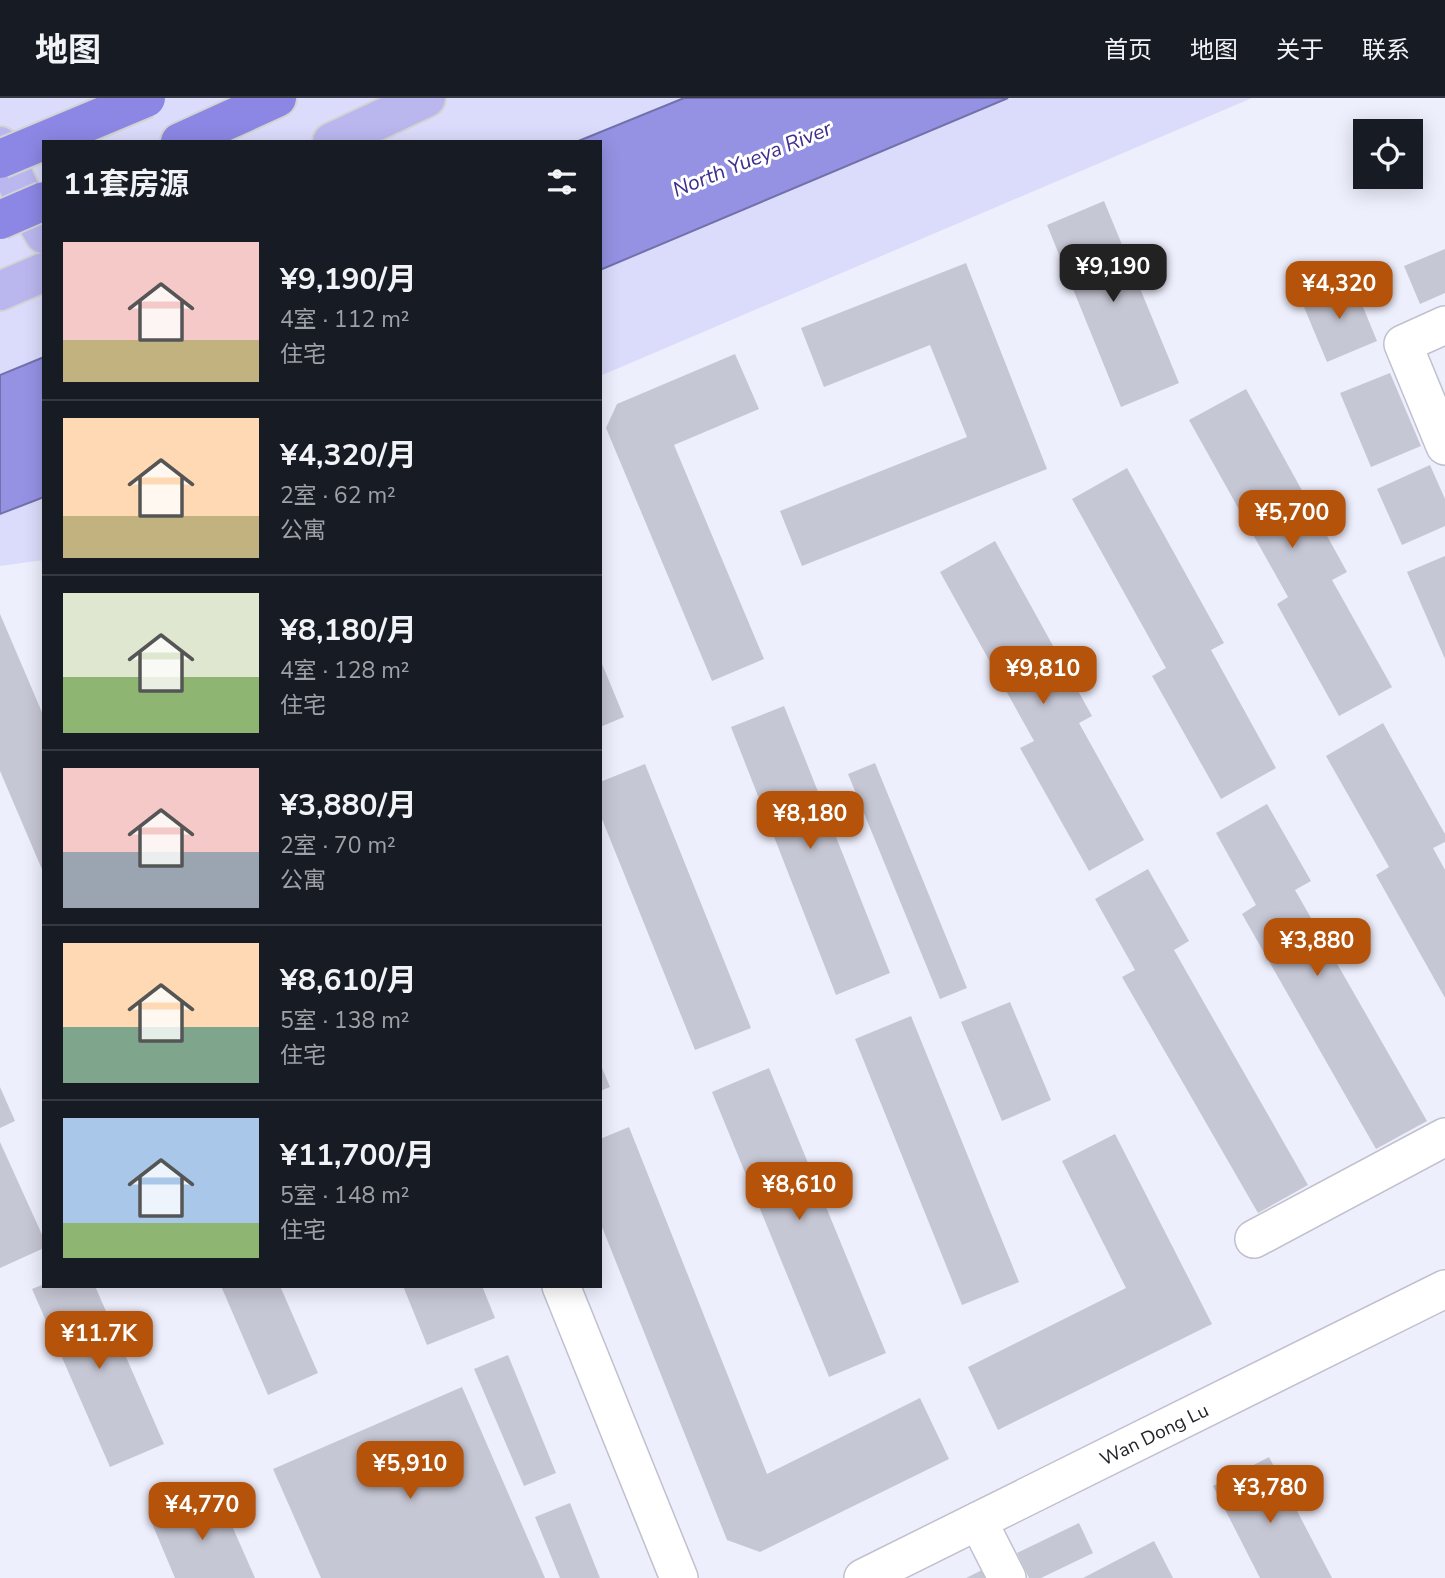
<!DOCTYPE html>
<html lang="zh">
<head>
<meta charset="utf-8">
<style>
	:root { --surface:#171b24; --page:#20242c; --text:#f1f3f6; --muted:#9ea1a6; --line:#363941; --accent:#b45309 }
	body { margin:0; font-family:"Nunito Sans","Noto Sans SC",sans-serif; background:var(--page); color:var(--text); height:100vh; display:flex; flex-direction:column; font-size:26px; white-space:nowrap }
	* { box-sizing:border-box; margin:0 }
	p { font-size:23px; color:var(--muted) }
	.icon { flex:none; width:38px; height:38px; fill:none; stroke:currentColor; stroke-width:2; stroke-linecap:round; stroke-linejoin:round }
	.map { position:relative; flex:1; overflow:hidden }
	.drawer { position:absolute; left:42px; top:42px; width:560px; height:1148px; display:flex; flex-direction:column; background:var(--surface); border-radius:0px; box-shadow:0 4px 18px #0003 }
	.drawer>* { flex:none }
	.buttons { position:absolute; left:1353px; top:21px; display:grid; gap:14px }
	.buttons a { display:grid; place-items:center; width:70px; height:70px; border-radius:0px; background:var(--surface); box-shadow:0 4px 18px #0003; font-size:35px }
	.price { position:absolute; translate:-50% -60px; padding:0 16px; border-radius:14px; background:var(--accent); color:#fff; font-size:23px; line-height:46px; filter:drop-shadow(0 2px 4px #0008) }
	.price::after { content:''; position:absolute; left:50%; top:42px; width:21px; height:16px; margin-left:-10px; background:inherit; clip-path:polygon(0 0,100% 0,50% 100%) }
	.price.current { background:#222; color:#fff }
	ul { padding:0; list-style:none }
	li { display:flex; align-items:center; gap:21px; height:175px; padding:0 21px }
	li+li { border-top:2px solid var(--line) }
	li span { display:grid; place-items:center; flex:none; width:196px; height:140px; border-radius:0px; color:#555 }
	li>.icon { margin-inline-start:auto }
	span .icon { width:84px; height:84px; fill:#fffc; stroke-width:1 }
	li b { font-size:30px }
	h2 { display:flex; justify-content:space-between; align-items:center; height:84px; padding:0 21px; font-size:30px }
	header { display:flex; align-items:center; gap:42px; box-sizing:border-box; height:98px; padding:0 35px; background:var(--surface); border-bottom:2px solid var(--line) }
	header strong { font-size:33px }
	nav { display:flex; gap:38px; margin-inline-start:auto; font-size:24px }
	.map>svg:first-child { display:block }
	.green { fill:#dbdcfb }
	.water { fill:#9592e4; stroke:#7371ac; stroke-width:2 }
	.building { fill:#c6c7d4 }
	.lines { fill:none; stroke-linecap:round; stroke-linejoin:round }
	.minor-casing { stroke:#c0c0ce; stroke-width:40 }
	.major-casing { stroke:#d3d3d4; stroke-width:42 }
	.highway-casing { stroke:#d3d3d4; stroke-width:42 }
	.minor { stroke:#fff; stroke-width:37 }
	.major { stroke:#bab7ef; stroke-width:38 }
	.highway { stroke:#8c87e4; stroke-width:38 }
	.highway-bridge-casing { stroke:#d3d3d4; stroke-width:42; stroke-linecap:butt }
	.highway-bridge { stroke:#8c87e4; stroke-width:38 }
	.labels { text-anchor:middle; stroke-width:6; stroke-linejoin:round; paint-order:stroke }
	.street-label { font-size:19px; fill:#232329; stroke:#fff }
	.water-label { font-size:21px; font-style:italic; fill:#3e2e8d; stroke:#fff }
</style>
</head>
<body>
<header>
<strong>地图</strong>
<nav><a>首页</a><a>地图</a><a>关于</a><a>联系</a></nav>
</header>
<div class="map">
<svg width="1445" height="1480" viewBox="0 0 1445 1480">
	<rect width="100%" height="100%" fill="#eeeffd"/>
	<!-- green -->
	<polygon class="green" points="0,0 1252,0 600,278 600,44 44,44 44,462 0,468"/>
	<!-- water -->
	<g class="water">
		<polygon points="684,0 1008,0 600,172 600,44 576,44"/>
		<polygon points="44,259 44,399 0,416 0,277"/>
	</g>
	<!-- building -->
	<g class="building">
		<polygon points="1104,103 1179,285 1121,309 1047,127"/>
		<polygon points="1445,151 1445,195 1420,206 1404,168"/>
		<polygon points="966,165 1047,371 802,468 780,413 967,339 930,247 824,289 801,230"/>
		<polygon points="1352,182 1377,243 1327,264 1301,202"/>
		<polygon points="735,256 759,311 674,347 764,561 712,583 606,330 617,306"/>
		<polygon points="1390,275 1421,348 1371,369 1340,295"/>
		<polygon points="1246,291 1347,474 1332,482 1392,589 1339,618 1277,506 1288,499 1189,322"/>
		<polygon points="1430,367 1445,401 1445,428 1402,447 1377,391"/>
		<polygon points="1127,370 1224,545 1211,552 1276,670 1221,701 1152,578 1166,570 1072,401"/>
		<polygon points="995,443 1092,618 1079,625 1144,742 1089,773 1020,650 1034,643 940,474"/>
		<polygon points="1445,458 1445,561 1407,474"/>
		<polygon points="0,516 44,619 44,776 0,673"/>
		<polygon points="600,561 624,619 600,629"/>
		<polygon points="784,608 890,875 836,897 731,629"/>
		<polygon points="1383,625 1445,736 1445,744 1433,750 1445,772 1445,900 1376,777 1389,769 1326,658"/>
		<polygon points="875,665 967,890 940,901 848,676"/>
		<polygon points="645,666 751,930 695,952 600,716 600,684"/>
		<polygon points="1267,706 1311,783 1295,792 1427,1023 1376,1051 1242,816 1256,807 1216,735"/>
		<polygon points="1148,771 1189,843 1174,852 1308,1087 1258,1115 1122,879 1135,872 1095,801"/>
		<polygon points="1010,904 1051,1002 1002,1023 961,924"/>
		<polygon points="911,918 1019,1184 962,1207 855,941"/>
		<polygon points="600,965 610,989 600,993"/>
		<polygon points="769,970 886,1255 829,1279 712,994"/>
		<polygon points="0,989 15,1023 0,1030"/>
		<polygon points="629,1029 767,1376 920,1300 949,1361 760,1454 727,1442 600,1124 600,1041"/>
		<polygon points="1115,1036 1212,1226 998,1332 968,1269 1126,1190 1062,1063"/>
		<polygon points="0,1044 44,1141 44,1150 0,1170"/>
		<polygon points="44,1186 44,1188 95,1188 164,1346 110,1369 32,1191"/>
		<polygon points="221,1188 280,1188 318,1275 268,1297"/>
		<polygon points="403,1188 482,1188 495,1220 427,1247"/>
		<polygon points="508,1257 556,1375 524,1388 474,1271"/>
		<polygon points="462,1289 545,1480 321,1480 273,1371"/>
		<polygon points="1269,1359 1332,1480 1260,1480 1213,1388"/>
		<polygon points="217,1394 255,1480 175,1480 151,1423"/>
		<polygon points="570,1405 600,1480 560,1480 535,1419"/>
		<polygon points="1079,1425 1093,1455 1041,1480 1029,1480 1017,1455"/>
		<polygon points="1154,1443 1173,1480 1083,1480"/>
		<polygon points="986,1470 991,1480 966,1480"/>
	</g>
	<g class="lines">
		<defs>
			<g id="minor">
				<polyline points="1445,227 1403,246 1445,348"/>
				<polyline points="1254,1141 1445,1039"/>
				<polyline points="561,1188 679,1480"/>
				<polyline points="978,1423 1007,1480"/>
				<polyline points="863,1480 1445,1191"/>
			</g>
			<g id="major">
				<polyline points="332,44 426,0"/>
				<polyline points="0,48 27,107 44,136"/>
				<polyline points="0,193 44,174"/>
			</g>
			<polyline id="highway" points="180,44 277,0"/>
		</defs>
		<!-- minor casing -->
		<use href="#minor" class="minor-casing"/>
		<!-- major casing -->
		<use href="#major" class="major-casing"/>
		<!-- highway casing -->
		<use href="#highway" class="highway-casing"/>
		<!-- minor -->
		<use href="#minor" class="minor"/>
		<!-- major -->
		<use href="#major" class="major"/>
		<!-- highway -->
		<use href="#highway" class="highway"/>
		<defs>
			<g id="highway-bridge">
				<polyline points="0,61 146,0"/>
				<polyline points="0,122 44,103"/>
			</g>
		</defs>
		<!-- highway-bridge casing -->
		<use href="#highway-bridge" class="highway-bridge-casing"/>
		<!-- highway-bridge -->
		<use href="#highway-bridge" class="highway-bridge"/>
	</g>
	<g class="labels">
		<!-- street labels -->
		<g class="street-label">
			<text transform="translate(1154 1336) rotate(-26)" y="7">Wan Dong Lu</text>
		</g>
		<!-- water labels -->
		<g class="water-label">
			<text transform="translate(752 61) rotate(-22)" y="7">North Yueya River</text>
		</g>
	</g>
</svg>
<div class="buttons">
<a><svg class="icon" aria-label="locate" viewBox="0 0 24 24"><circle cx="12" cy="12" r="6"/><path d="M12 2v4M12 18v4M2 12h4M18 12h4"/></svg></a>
</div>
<b class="price current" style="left:1113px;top:206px">¥9,190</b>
<b class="price" style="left:1339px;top:223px">¥4,320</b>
<b class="price" style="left:1292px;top:452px">¥5,700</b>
<b class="price" style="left:1043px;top:608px">¥9,810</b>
<b class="price" style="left:810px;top:753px">¥8,180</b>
<b class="price" style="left:1317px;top:880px">¥3,880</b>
<b class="price" style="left:799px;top:1124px">¥8,610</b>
<b class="price" style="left:99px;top:1273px">¥11.7K</b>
<b class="price" style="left:410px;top:1403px">¥5,910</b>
<b class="price" style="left:1270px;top:1427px">¥3,780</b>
<b class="price" style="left:202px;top:1444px">¥4,770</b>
<section class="drawer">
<h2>11套房源<svg class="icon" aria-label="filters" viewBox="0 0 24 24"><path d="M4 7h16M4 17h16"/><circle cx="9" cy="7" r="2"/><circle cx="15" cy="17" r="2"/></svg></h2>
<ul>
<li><span style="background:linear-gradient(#f6c9c9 70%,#c2b280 0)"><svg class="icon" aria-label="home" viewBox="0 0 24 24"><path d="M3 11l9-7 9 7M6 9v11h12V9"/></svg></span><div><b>¥9,190/月</b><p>4室 · 112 m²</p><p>住宅</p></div></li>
<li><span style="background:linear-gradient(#ffd9b3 70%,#c2b280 0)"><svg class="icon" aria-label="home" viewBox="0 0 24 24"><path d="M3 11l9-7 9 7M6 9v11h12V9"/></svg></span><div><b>¥4,320/月</b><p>2室 · 62 m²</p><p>公寓</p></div></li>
<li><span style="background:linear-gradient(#dfe7d0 60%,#8fb573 0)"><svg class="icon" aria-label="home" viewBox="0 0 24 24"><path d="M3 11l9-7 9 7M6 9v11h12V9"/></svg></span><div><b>¥8,180/月</b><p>4室 · 128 m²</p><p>住宅</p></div></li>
<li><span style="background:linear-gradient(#f6c9c9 60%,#9aa5b1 0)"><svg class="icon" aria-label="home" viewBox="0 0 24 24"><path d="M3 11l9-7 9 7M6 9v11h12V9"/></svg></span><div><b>¥3,880/月</b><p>2室 · 70 m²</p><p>公寓</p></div></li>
<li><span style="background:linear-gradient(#ffd9b3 60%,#7fa58c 0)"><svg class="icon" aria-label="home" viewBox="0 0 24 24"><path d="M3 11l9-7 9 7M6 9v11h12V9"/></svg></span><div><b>¥8,610/月</b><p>5室 · 138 m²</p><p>住宅</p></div></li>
<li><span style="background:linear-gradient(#a9c7e8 75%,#8fb573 0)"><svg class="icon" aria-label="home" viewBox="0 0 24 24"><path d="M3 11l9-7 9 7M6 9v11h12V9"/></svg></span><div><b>¥11,700/月</b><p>5室 · 148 m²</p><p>住宅</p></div></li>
</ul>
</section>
</div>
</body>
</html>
